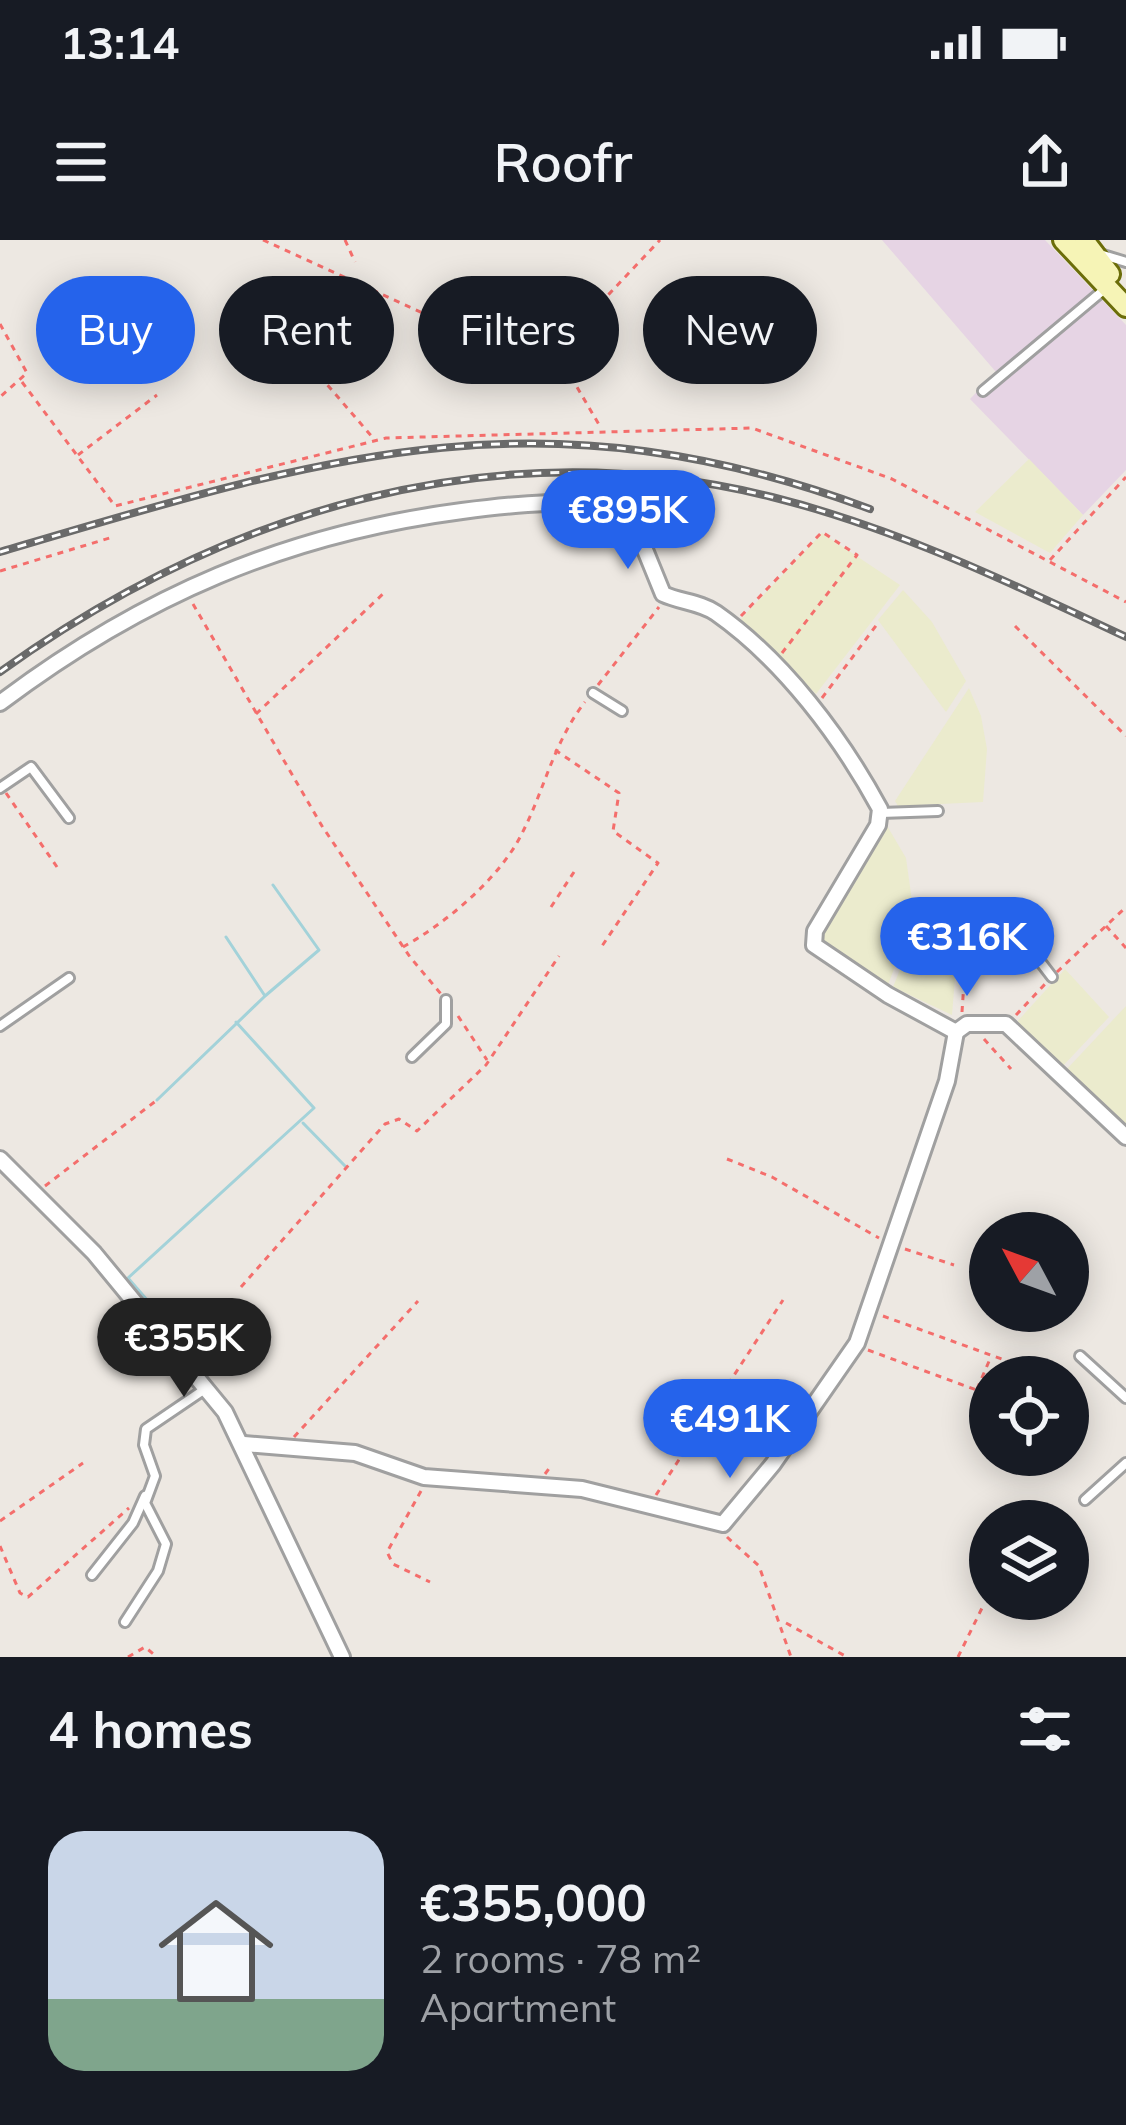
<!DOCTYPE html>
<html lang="en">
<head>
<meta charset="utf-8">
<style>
	:root { --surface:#171b24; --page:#242831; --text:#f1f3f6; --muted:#9ea1a6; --line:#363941; --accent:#2563eb }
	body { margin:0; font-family:Mulish,sans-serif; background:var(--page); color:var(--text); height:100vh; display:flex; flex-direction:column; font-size:45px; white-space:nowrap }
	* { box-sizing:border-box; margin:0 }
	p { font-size:39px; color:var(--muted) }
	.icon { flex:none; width:66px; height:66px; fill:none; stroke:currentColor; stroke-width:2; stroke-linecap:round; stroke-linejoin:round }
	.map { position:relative; height:1417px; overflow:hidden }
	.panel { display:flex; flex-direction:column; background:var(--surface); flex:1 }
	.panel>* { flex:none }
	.banner { position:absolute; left:36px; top:36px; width:1056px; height:108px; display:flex; gap:24px }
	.needle { width:78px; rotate:311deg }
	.tools { position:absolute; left:969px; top:972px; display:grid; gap:24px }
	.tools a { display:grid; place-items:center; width:120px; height:120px; border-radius:50%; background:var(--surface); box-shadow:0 6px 30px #0003; font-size:60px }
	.price { position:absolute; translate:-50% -102px; padding:0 27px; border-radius:42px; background:var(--accent); color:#fff; font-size:39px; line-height:78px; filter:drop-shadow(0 3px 6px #0008) }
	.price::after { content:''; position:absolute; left:50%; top:72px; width:36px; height:27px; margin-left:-18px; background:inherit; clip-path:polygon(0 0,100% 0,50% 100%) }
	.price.selected { background:#222; color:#fff }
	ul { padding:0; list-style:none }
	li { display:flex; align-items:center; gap:36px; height:300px; padding:0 48px }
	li+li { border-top:3px solid var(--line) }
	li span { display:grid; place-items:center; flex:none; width:336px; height:240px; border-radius:36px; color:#555 }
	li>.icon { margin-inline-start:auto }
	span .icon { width:144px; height:144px; fill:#fffc; stroke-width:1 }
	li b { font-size:51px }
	h2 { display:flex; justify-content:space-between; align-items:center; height:144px; padding:0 48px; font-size:51px }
	.pill { padding:0 42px; border-radius:54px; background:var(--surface); box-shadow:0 6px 30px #0003; font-size:42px; line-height:108px }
	.pill.selected { background:var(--accent); color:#fff }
	.status { display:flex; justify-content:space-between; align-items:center; height:84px; padding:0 60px; background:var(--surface); direction:ltr }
	.status svg { height:33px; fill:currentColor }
	header { display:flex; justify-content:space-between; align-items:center; height:156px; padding:0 48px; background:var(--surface); font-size:54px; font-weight:600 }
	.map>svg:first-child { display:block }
	.industrial { fill:#e6d4e4 }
	.farmland { fill:#ebebcd }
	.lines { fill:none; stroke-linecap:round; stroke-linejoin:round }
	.stream { stroke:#a3d2d9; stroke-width:3 }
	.service-casing { stroke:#a0a0a0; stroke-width:14 }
	.minor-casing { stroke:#a0a0a0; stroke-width:20 }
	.secondary-casing { stroke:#6b6d09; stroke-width:24 }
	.path { stroke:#f46e6c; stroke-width:3; stroke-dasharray:6 6; stroke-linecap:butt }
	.service { stroke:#fff; stroke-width:8 }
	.minor { stroke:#fff; stroke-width:14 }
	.secondary { stroke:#f6f4b6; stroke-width:18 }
	.rail-casing { stroke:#6a6a6a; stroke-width:8 }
	.rail { stroke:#fff; stroke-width:3; stroke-dasharray:9; stroke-linecap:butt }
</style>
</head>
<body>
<div class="status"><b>13:14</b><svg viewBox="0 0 49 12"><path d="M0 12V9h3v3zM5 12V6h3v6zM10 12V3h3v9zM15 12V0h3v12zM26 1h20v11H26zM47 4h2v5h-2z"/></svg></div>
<header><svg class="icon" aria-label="menu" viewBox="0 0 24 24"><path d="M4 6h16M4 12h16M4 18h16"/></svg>Roofr<svg class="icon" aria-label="share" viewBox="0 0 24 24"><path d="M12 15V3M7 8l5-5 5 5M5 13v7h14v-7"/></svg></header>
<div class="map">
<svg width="1126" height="1417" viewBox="0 0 1126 1417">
	<rect width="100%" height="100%" fill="#ede8e2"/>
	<!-- industrial -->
	<polygon class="industrial" points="882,0 1045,0 1126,85 1126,230 1083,275 970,159 996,132"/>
	<!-- farmland -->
	<g class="farmland">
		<polygon points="1029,219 1083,275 1050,313 975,272"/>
		<polygon points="822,293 900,345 816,454 739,381"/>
		<polygon points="903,350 932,382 966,441 946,472 878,380"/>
		<polygon points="969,448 981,476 987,509 983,562 898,566 895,561"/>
		<polygon points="886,584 906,618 914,675 888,745 819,700"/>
		<polygon points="907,712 956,726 952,775 893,747"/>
		<polygon points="1065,729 1109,777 1061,828 1014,785"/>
		<polygon points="1126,766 1126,884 1066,830"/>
	</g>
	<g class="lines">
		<!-- stream -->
		<g class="stream">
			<polyline points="226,697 265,756 319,710 273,645"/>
			<polyline points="157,860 264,757"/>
			<polyline points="303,883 346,927"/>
			<polyline points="180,1098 128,1038 314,868 236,782"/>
		</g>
		<defs>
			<g id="service">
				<polyline points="1103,15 1126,22"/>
				<polyline points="983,151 1106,48"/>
				<polyline points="593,453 622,471"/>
				<polyline points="0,548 31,527 69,578"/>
				<polyline points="881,573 938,571"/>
				<polyline points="1039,720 1052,737"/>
				<polyline points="0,786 69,738"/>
				<polyline points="412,817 446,784 446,760"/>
				<polyline points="1080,1116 1126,1158"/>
				<polyline points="1085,1260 1126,1223"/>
				<polyline points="92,1335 133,1283 145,1256"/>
				<polyline points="125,1382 158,1331 166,1304 145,1263 155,1236 144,1205 146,1189 205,1149"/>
			</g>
			<g id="minor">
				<path d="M0 463C142 356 286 294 462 271 516 264 575 258 628 268L663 354C680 362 700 362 716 373 783 420 841 497 880 569L878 585 815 691 814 705 888 755 956 792"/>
				<polyline points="956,792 967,784 1006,784 1126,897"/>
				<polyline points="0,919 94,1013 225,1172 342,1417"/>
				<polyline points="244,1204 355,1213 424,1237 582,1249 723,1284 773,1224 857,1103 947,841 956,792"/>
			</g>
			<g id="secondary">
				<polyline points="1063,0 1126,67"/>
				<polyline points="1084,0 1110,34"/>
			</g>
		</defs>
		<!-- service casing -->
		<use href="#service" class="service-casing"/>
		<!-- minor casing -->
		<use href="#minor" class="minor-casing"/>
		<!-- secondary casing -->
		<use href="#secondary" class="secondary-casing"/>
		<!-- path -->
		<g class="path">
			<polyline points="263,0 574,142 601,188"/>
			<polyline points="345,0 355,22"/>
			<polyline points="0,84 27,133 0,157"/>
			<polyline points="312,127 374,199"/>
			<polyline points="22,142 115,266 386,198 752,188 892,239 1126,362"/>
			<polyline points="574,142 593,71 660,0"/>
			<polyline points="78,215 157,155"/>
			<polyline points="1050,320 1126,237"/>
			<polyline points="0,331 113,297"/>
			<polyline points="193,364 322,586 410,717 441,754"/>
			<polyline points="741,376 822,292 857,315 782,413"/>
			<polyline points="1015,386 1126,496"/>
			<polyline points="598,445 659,367"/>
			<polyline points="822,458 878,383"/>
			<polyline points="256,474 385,352"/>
			<polyline points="555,510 619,553 613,591 658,623 602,706"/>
			<polyline points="6,553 57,627"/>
			<polyline points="551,667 574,632"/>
			<polyline points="1106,686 1126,708"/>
			<path d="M403 707C444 684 490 646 515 606 543 559 550 507 585 462"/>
			<polyline points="1057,732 1126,667"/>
			<polyline points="962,772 965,727"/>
			<polyline points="1016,775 1046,743"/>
			<polyline points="458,776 487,820"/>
			<polyline points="984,799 1011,829"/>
			<polyline points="727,919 772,937 879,998"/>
			<polyline points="45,946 157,860"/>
			<polyline points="905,1009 954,1025"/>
			<polyline points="241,1047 385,884 399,879 417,891 486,825 559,716"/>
			<polyline points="883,1076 1021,1126"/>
			<polyline points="868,1110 990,1155"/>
			<polyline points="977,1149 990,1119"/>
			<polyline points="294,1197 418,1061"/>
			<polyline points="545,1234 551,1226"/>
			<polyline points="421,1251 387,1312 393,1324 430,1342"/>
			<polyline points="656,1255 783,1060"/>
			<polyline points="0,1281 83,1223"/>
			<polyline points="727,1297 759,1326 791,1417"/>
			<polyline points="0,1306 20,1353 28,1357 129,1268"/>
			<polyline points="786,1383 847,1417"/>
			<polyline points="128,1417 145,1407 157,1417"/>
			<polyline points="958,1417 983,1366"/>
		</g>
		<!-- service -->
		<use href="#service" class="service"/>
		<!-- minor -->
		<use href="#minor" class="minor"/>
		<!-- secondary -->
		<use href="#secondary" class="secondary"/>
		<defs>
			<g id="rail">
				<path d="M0 312C321 217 540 146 870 269"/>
				<path d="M0 432C226 270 495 188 772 257 896 288 1011 343 1126 397"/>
			</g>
		</defs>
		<!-- rail casing -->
		<use href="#rail" class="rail-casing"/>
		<!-- rail -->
		<use href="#rail" class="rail"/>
	</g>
</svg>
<div class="tools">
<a><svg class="needle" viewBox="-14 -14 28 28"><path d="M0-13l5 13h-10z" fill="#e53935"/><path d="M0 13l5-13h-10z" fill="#9ea1a6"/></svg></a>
<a><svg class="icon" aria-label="locate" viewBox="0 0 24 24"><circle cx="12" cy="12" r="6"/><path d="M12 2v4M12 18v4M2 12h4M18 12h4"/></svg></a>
<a><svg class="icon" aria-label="layers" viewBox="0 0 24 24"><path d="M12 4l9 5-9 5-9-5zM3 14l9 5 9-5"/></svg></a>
</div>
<b class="price" style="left:628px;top:332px">€895K</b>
<b class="price" style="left:967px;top:759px">€316K</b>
<b class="price selected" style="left:184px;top:1160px">€355K</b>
<b class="price" style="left:730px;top:1241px">€491K</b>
<div class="banner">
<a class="pill selected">Buy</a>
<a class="pill">Rent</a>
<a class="pill">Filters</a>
<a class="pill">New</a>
</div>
</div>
<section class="panel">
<h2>4 homes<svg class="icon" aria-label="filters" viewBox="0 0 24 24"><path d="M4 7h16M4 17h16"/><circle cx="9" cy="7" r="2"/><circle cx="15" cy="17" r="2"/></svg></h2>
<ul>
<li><span style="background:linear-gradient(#c9d6e8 70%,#7fa58c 0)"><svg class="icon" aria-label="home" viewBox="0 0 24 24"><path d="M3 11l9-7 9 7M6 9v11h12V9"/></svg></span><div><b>€355,000</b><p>2 rooms · 78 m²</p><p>Apartment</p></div></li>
</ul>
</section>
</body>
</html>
